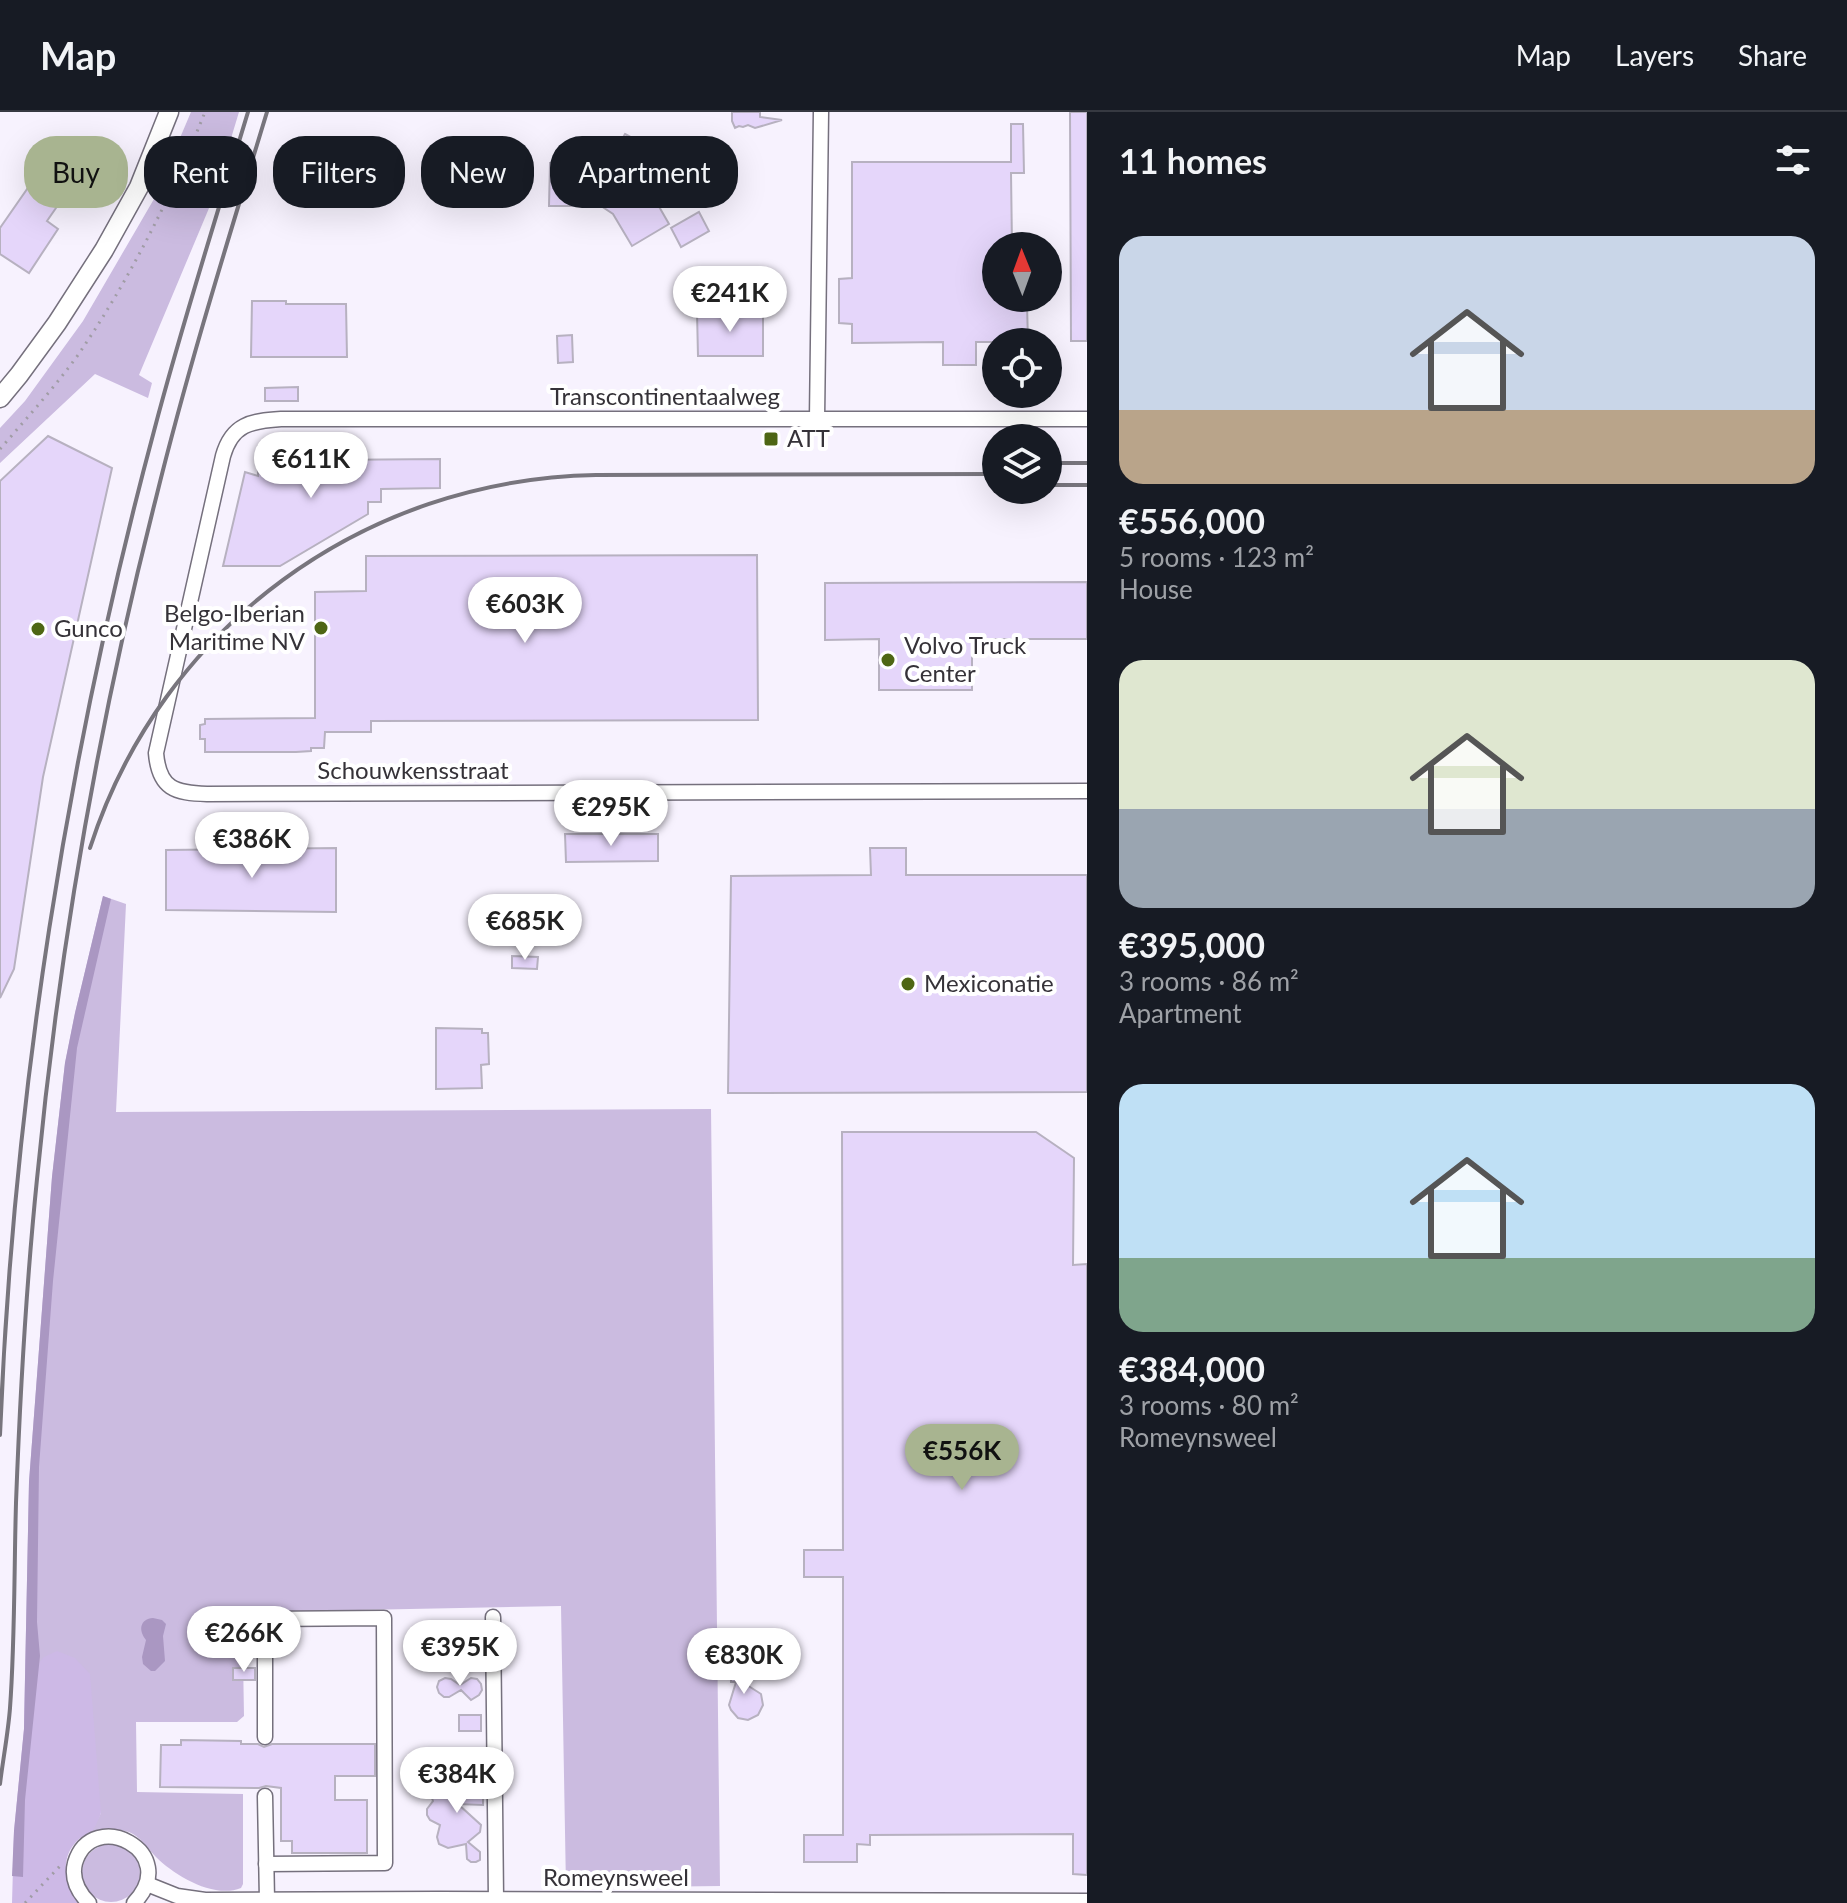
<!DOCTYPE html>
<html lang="en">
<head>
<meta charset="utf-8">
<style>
	:root { --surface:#171b24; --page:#20242c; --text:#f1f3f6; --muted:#9ea1a6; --line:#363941; --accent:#a8b490 }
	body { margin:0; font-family:Lato,sans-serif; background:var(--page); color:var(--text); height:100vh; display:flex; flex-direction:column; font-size:30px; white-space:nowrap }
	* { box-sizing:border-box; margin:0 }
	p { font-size:26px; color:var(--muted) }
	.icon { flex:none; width:44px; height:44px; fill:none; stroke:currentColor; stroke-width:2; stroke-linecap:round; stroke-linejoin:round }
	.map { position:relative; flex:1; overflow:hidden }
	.sheet { display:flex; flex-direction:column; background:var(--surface); width:760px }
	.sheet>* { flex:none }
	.guide { position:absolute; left:24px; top:24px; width:760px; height:72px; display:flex; gap:16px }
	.needle { width:52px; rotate:359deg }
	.buttons { position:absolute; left:982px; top:120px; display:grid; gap:16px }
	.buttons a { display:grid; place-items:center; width:80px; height:80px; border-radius:50%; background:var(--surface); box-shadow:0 8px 32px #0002; font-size:40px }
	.price { position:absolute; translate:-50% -68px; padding:0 18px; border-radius:28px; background:#fff; color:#222; font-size:26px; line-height:52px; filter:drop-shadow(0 2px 4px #0008) }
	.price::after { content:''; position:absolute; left:50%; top:48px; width:24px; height:18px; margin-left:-12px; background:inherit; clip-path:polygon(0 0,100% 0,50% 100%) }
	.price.current { background:var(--accent); color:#111 }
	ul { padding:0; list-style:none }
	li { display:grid; align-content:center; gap:16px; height:424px; padding:0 32px }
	li span { display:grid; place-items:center; height:248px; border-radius:24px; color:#555 }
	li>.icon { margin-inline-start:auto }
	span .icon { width:144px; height:144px; fill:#fffc; stroke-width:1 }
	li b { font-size:34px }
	h2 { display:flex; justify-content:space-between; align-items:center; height:96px; padding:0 32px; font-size:34px }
	.tag { padding:0 28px; border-radius:32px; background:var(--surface); box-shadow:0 8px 32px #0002; font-size:28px; line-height:72px }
	.tag.current { background:var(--accent); color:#111 }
	header { display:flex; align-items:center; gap:48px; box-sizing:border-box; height:112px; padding:0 40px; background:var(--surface); border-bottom:2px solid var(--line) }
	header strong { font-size:38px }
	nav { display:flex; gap:44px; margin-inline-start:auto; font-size:28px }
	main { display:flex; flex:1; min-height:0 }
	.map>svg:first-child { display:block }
	.green { fill:#cbbbe0 }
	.forest { fill:#cdb9e6 }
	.water { fill:#aa97c2 }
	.building { fill:#e5d6fa; stroke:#b7b1c0; stroke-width:2 }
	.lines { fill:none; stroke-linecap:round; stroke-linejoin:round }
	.minor-casing { stroke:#75707d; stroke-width:17 }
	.major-casing { stroke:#75707d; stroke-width:21 }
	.path { stroke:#a09ca5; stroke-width:3; stroke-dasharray:2 6; stroke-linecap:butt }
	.minor { stroke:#fff; stroke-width:14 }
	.major { stroke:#fff; stroke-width:18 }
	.rail { stroke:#78757d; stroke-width:4 }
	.poi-dot { fill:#4e6614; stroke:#fff; stroke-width:3 }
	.labels { text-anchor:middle; stroke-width:8; stroke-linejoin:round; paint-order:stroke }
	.street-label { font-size:24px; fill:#353238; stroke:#fff }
	.poi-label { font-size:24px; fill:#353238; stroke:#fff; text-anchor:start }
</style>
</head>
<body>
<header>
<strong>Map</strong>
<nav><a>Map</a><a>Layers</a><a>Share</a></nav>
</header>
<main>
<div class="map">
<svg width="1087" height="1791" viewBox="0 0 1087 1791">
	<rect width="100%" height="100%" fill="#f7f2fe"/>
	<!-- green -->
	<g class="green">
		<polygon points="191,0 239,0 212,89 139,263 152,271 148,286 95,262 0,351 0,316 25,289 83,209 154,87"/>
		<path d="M103 784 126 792 116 1000 711 997 720 1774 566 1776 561 1494 259 1500V1545L243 1546 244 1604 237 1610H136L137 1680 243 1682V1772L241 1776C214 1787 175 1764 156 1745 148 1737 140 1724 129 1720 116 1716 104 1718 91 1720L101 1701 25 1565 29 1370 52 1065 65 951 75 901Z"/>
		<circle cx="111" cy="1761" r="29"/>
	</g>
	<!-- forest -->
	<path class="forest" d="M57 1539 75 1546 90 1562 101 1701C99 1706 96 1714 92 1719 88 1723 81 1724 76 1730 59 1748 66 1772 78 1791H12L14 1719 24 1617 25 1565 44 1545Z"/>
	<!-- water -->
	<g class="water">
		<polygon points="103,784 111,787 77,936 53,1169 39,1355 37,1510 40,1544 25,1688 23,1765 12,1764 14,1719 24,1617 29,1370 52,1065 65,951 75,901"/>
		<path d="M153 1506 162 1508 166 1512 163 1524 165 1549 155 1559H151L143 1552 142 1545 146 1528C138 1518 140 1507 153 1506Z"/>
	</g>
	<!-- building -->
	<g class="building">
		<polygon points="732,0 760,0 760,5 782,8 755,16 748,13 743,15 739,14 735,16 732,9"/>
		<polygon points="1070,0 1087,0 1087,229 1071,229"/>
		<polygon points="1011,12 1023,12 1024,61 1011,61 1012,134 996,134 996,186 1023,186 1023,191 1027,192 1028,230 976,230 976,253 943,253 943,230 852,231 852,212 839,211 839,167 852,166 852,50 1011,50"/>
		<polygon points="625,22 663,43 650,66 650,79 669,112 632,134 613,102 601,94 549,94 550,51 601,50 612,44"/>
		<polygon points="48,47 76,67 47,109 58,117 29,161 0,142 0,116"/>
		<polygon points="699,100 709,119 681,135 671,116"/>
		<polygon points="252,189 286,189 286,192 346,192 347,245 251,245"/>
		<polygon points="697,200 763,200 763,244 698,244"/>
		<polygon points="572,223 573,250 558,251 557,224"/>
		<polygon points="298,275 298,289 265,289 265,276"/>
		<polygon points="48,324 112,356 43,665 14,857 0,886 0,369"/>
		<polygon points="325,332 325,348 440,347 440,376 381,377 381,390 368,390 368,402 280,454 223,454 245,360 258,364 258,334"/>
		<polygon points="757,443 758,608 371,609 371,620 325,620 324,636 311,636 311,639 296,640 205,640 205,627 200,627 200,613 205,612 205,607 315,606 315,480 366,479 366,444"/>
		<polygon points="1087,470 1087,527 972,527 972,578 879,578 879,527 825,528 825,471"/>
		<polygon points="565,722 658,722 658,749 566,750"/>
		<polygon points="336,736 336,800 166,798 166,738"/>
		<polygon points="870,736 906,736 906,763 1087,763 1087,980 728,981 731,764 871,763"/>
		<polygon points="512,844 538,845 537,857 512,856"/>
		<polygon points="436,916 482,917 482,921 488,921 489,952 481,953 482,976 436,977"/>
		<polygon points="842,1020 1036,1020 1074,1046 1073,1153 1087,1152 1087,1763 1073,1762 1073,1722 870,1723 870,1733 857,1732 857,1750 804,1750 804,1723 843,1723 843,1465 804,1465 804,1438 843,1438"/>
		<polygon points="746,1546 747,1573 761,1582 763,1593 758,1603 748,1608 738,1606 731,1598 729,1593 736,1570 731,1570 731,1557 742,1557"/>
		<rect x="233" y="1556" width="22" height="12"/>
		<polygon points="445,1566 451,1567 460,1573 471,1566 477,1567 481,1572 482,1578 479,1583 471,1588 461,1578 449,1585 444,1585 439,1581 437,1575 439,1569"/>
		<rect x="459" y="1603" width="22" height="16"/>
		<polygon points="181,1628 241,1629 241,1632 258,1632 264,1635 272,1632 375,1632 375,1664 335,1664 335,1688 367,1688 367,1741 292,1741 292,1729 281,1729 281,1676 266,1674 259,1676 160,1675 161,1633 181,1633"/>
		<polygon points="461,1661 472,1662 472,1672 483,1672 483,1693 458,1692 481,1713 480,1720 468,1730 480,1740 480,1748 476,1750 471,1750 467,1747 466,1732 448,1736 439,1732 437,1725 440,1713 430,1708 427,1703 427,1697 433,1689 430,1681 431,1676 436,1674 444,1678 449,1674 461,1672"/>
	</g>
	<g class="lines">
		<defs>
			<g id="minor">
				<polyline points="817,307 821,0"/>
				<path d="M1087 307H281C251 309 232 312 223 344L156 641C159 677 175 681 207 682L1087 679"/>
				<polyline points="493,1505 496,1787"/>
				<polyline points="265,1625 265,1507 384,1506 385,1751 266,1752"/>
				<polyline points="265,1684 267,1788"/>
				<polyline points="147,1772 177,1784 205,1788 439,1787 1087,1789"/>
				<path d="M89 1791C78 1780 71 1767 75 1751 92 1694 183 1740 134 1791"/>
			</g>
			<polyline id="major" points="0,286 19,263 57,211 104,138 139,75 169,0"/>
		</defs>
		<!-- minor casing -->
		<use href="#minor" class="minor-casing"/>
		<!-- major casing -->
		<use href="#major" class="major-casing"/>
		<!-- path -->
		<g class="path">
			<path d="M0 337C27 306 54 276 78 243 130 167 171 85 205 0"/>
			<polyline points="25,1791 60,1754"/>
		</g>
		<!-- minor -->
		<use href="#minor" class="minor"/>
		<!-- major -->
		<use href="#major" class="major"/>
		<!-- rail -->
		<g class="rail">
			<polyline points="1048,351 1087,351"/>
			<polyline points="1048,373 1087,373"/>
			<path d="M90 736C161 515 364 367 596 363L996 362"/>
			<path d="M0 1323C13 987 67 643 154 319 182 212 216 106 248 0"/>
			<path d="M0 1672C3 1647 8 1622 10 1596 15 1528 14 1459 16 1391 20 1283 26 1175 37 1067 59 838 99 609 156 386 188 256 228 128 267 0"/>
		</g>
	</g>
	<!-- markers -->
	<g class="poi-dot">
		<rect x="763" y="319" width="16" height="16" rx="4"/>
		<circle cx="321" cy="516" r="8"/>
		<circle cx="38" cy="517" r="8"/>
		<circle cx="888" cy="548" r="8"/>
		<circle cx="908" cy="872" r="8"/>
	</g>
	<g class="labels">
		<!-- street labels -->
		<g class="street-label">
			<text x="665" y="293">Transcontinentaalweg</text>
			<text x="413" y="667">Schouwkensstraat</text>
			<text x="616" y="1774">Romeynsweel</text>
		</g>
		<!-- poi labels -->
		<g class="poi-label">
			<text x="787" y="335">ATT</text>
			<text x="305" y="510" text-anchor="end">Belgo-Iberian<tspan x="305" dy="28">Maritime NV</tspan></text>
			<text x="54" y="525">Gunco</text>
			<text x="904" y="542">Volvo Truck<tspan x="904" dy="28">Center</tspan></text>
			<text x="924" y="880">Mexiconatie</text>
		</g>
	</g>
</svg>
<div class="buttons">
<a><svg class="needle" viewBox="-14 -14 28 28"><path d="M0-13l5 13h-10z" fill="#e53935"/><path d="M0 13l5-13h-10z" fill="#9ea1a6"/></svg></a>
<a><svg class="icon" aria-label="locate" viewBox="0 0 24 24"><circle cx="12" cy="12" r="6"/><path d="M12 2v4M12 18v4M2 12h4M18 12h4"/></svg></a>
<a><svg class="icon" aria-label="layers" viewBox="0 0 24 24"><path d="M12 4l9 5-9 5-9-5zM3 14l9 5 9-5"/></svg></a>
</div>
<b class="price" style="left:730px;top:222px">€241K</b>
<b class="price" style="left:311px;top:388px">€611K</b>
<b class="price" style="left:525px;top:533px">€603K</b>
<b class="price" style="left:611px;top:736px">€295K</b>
<b class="price" style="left:252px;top:768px">€386K</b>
<b class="price" style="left:525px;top:850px">€685K</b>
<b class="price current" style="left:962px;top:1380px">€556K</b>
<b class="price" style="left:244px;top:1562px">€266K</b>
<b class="price" style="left:460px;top:1576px">€395K</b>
<b class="price" style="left:744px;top:1584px">€830K</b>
<b class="price" style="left:457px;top:1703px">€384K</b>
<div class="guide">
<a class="tag current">Buy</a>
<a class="tag">Rent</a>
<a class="tag">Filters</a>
<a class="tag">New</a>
<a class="tag">Apartment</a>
</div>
</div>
<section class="sheet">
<h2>11 homes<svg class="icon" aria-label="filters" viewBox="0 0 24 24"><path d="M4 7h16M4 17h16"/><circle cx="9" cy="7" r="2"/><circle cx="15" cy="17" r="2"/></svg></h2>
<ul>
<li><span style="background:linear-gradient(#c9d6e8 70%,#b9a48a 0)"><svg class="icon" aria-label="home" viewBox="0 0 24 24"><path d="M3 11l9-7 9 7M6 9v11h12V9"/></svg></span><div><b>€556,000</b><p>5 rooms · 123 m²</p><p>House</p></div></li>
<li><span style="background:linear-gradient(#dfe7d0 60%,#9aa5b1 0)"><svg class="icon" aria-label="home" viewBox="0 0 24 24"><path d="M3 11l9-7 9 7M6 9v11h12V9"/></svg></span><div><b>€395,000</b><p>3 rooms · 86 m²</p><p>Apartment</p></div></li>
<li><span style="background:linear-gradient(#bfe0f5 70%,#7fa58c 0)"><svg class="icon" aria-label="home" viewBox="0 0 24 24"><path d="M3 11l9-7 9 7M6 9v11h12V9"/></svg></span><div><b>€384,000</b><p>3 rooms · 80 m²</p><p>Romeynsweel</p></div></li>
</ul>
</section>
</main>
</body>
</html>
